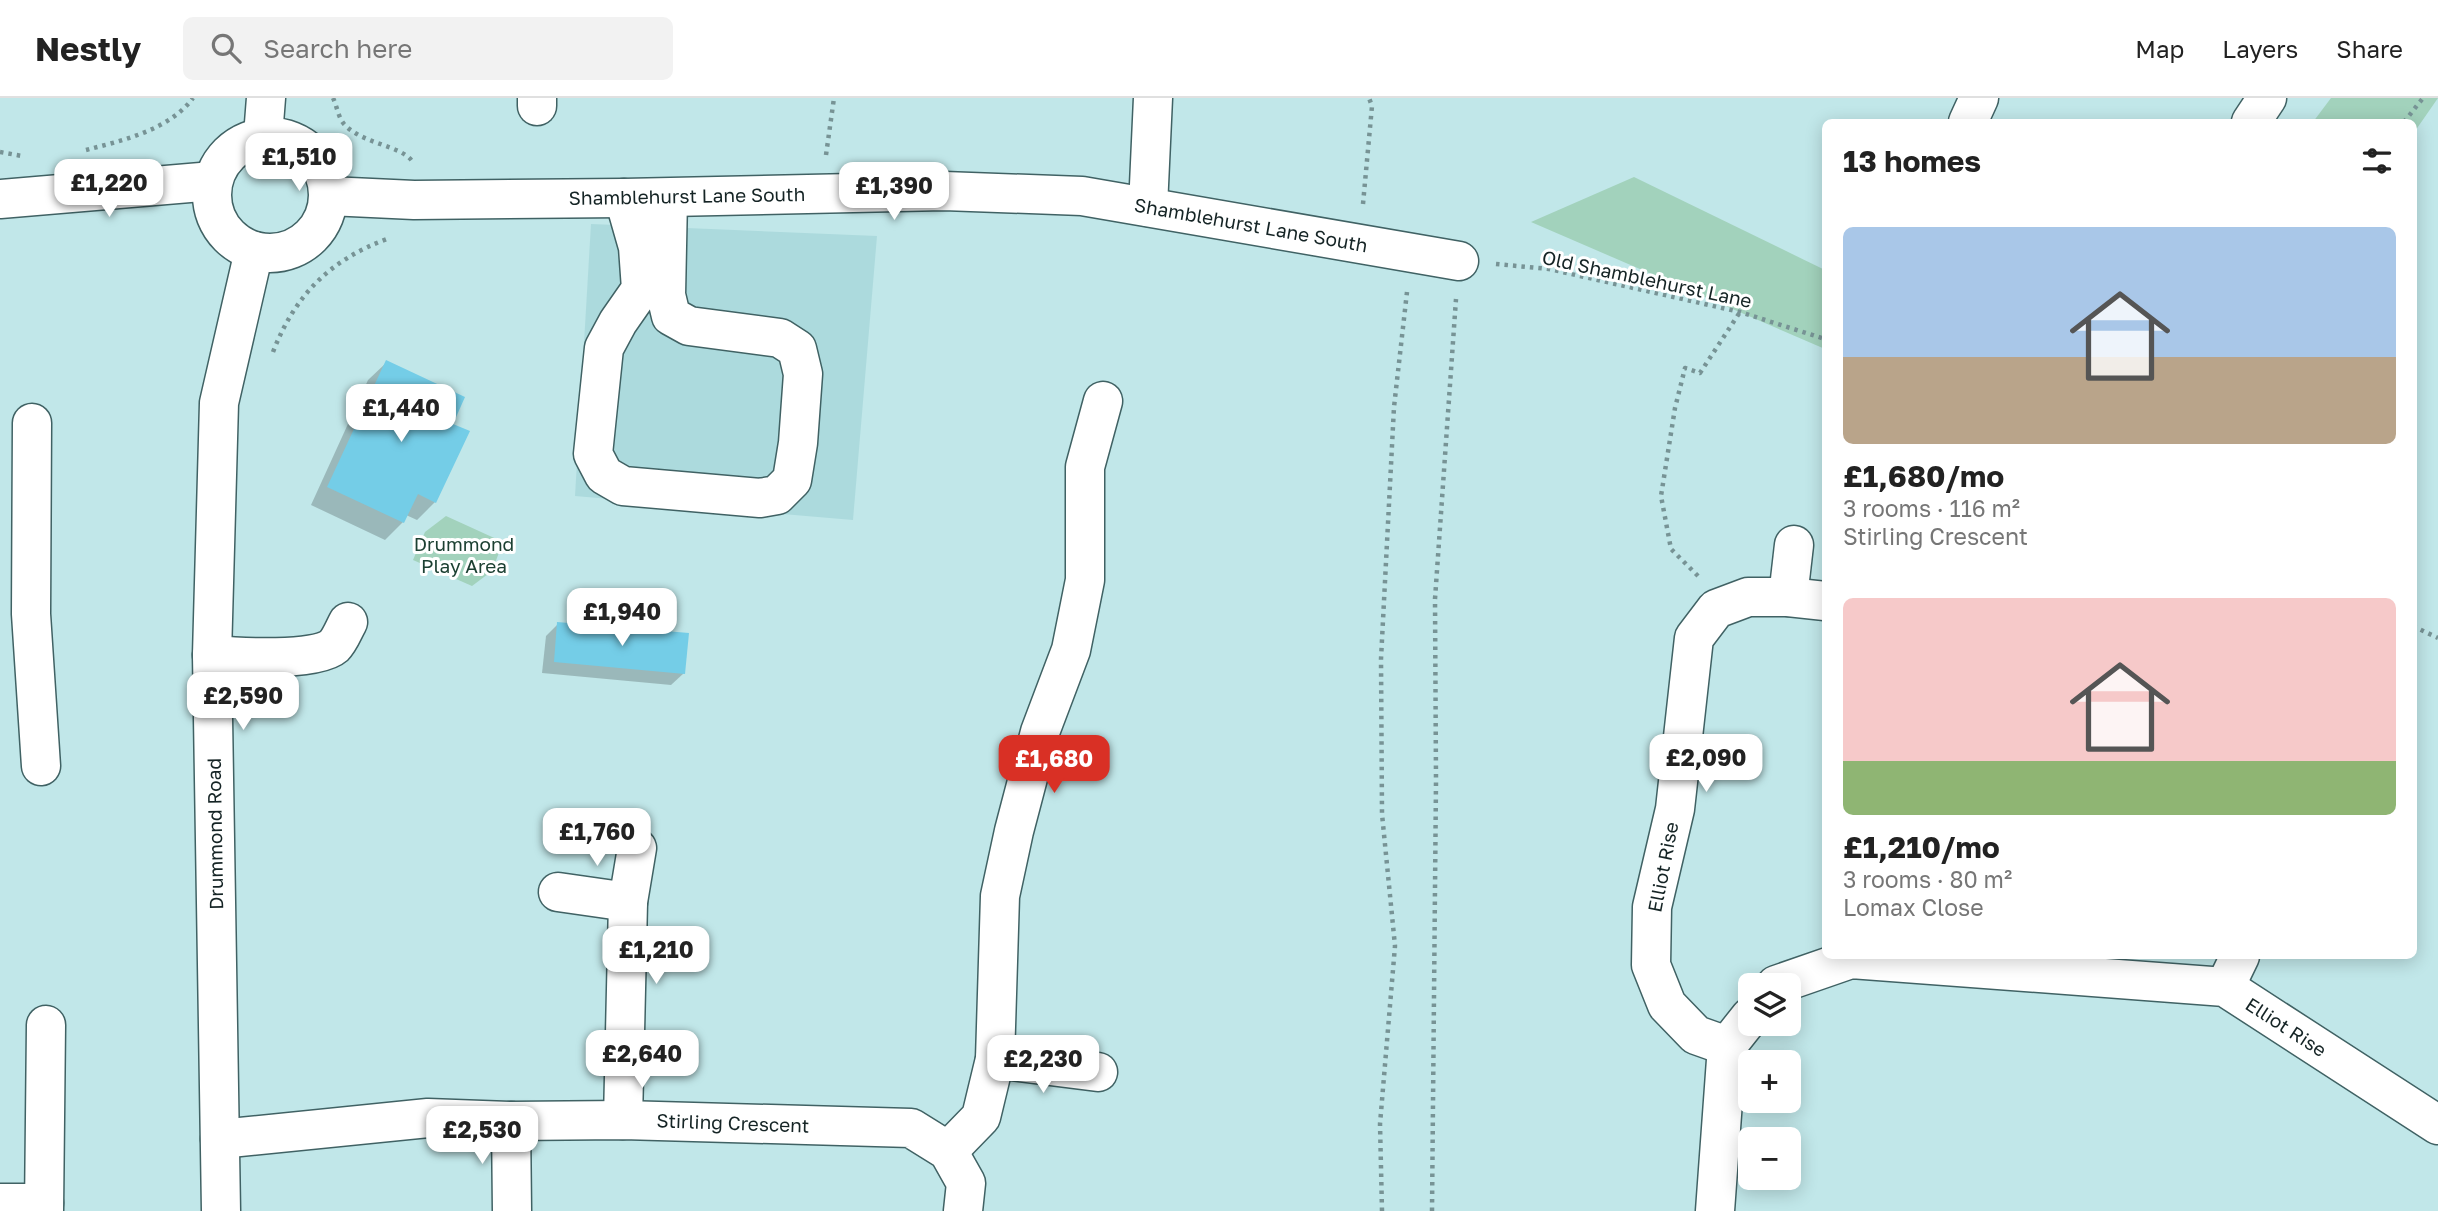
<!DOCTYPE html>
<html lang="en">
<head>
<meta charset="utf-8">
<style>
	:root { --surface:#fff; --page:#f2f2f2; --text:#222; --muted:#767676; --line:#e0e0e0; --accent:#d93025 }
	body { margin:0; font-family:"Golos Text",sans-serif; background:var(--page); color:var(--text); height:100vh; display:flex; flex-direction:column; font-size:26px; white-space:nowrap }
	* { box-sizing:border-box; margin:0 }
	p { font-size:23px; color:var(--muted) }
	.icon { flex:none; width:38px; height:38px; fill:none; stroke:currentColor; stroke-width:2; stroke-linecap:round; stroke-linejoin:round }
	.map { position:relative; flex:1; overflow:hidden }
	.drawer { position:absolute; left:1822px; top:21px; width:595px; height:840px; display:flex; flex-direction:column; background:var(--surface); border-radius:10px; box-shadow:0 4px 18px #0003 }
	.drawer>* { flex:none }
	.buttons { position:absolute; left:1738px; top:875px; display:grid; gap:14px }
	.buttons a { display:grid; place-items:center; width:63px; height:63px; border-radius:10px; background:var(--surface); box-shadow:0 4px 18px #0003; font-size:35px }
	.price { position:absolute; translate:-50% -60px; padding:0 16px; border-radius:14px; background:#fff; color:#222; font-size:23px; line-height:46px; filter:drop-shadow(0 2px 4px #0008) }
	.price::after { content:''; position:absolute; left:50%; top:42px; width:21px; height:16px; margin-left:-10px; background:inherit; clip-path:polygon(0 0,100% 0,50% 100%) }
	.price.active { background:var(--accent); color:#fff }
	ul { padding:0; list-style:none }
	li { display:grid; align-content:center; gap:14px; height:371px; padding:0 21px }
	li span { display:grid; place-items:center; height:217px; border-radius:10px; color:#555 }
	li>.icon { margin-inline-start:auto }
	span .icon { width:126px; height:126px; fill:#fffc; stroke-width:1 }
	li b { font-size:30px }
	h2 { display:flex; justify-content:space-between; align-items:center; height:84px; padding:0 21px; font-size:30px }
	header { display:flex; align-items:center; gap:42px; box-sizing:border-box; height:98px; padding:0 35px; background:var(--surface); border-bottom:2px solid var(--line) }
	header strong { font-size:33px }
	nav { display:flex; gap:38px; margin-inline-start:auto; font-size:24px }
	.search { width:490px; height:63px; background:var(--page); display:flex; align-items:center; gap:18px; box-sizing:border-box; padding:0 24px; border-radius:10px; color:var(--muted); font-size:26px }
	.map>svg:first-child { display:block }
	.built { fill:#acdadd }
	.green { fill:#a2d2bc }
	.shadow { fill:#0003 }
	.building { fill:#74cde7 }
	.lines { fill:none; stroke-linecap:round; stroke-linejoin:round }
	.minor-casing { stroke:#406264; stroke-width:41 }
	.path { stroke:#779395; stroke-width:4.5; stroke-dasharray:3.5 5; stroke-linecap:butt }
	.minor { stroke:#fff; stroke-width:38 }
	.labels { text-anchor:middle; stroke-width:6; stroke-linejoin:round; paint-order:stroke }
	.street-label { font-size:19px; fill:#152425; stroke:#fff }
	.park-label { font-size:19px; fill:#1c4032; stroke:#fff }
</style>
</head>
<body>
<header>
<strong>Nestly</strong>
<div class="search"><svg class="icon" aria-label="search" viewBox="0 0 24 24"><circle cx="10" cy="10" r="6"/><path d="M15 15l6 6"/></svg>Search here</div>
<nav><a>Map</a><a>Layers</a><a>Share</a></nav>
</header>
<div class="map">
<svg width="2438" height="1113" viewBox="0 0 2438 1113">
	<rect width="100%" height="100%" fill="#c1e7e9"/>
	<!-- built -->
	<polygon class="built" points="591,126 877,138 853,422 575,398"/>
	<!-- green -->
	<g class="green">
		<polygon points="2331,0 2438,0 2413,36 2413,24 2313,24"/>
		<polygon points="1634,79 1825,172 1825,251 1531,124"/>
		<polygon points="446,418 503,444 492,473 472,488 413,462 425,434"/>
	</g>
	<!-- shadow -->
	<g class="shadow">
		<polygon points="386,265 451,326 435,404 417,422 406,417 403,424 385,442 311,407 368,282"/>
		<polygon points="558,526 684,575 671,587 542,575 546,538"/>
	</g>
	<!-- building -->
	<g class="building">
		<polygon points="386,262 465,299 453,326 470,333 436,405 418,396 404,425 327,389"/>
		<polygon points="557,524 689,535 685,576 554,564"/>
	</g>
	<g class="lines">
		<defs>
			<g id="minor">
				<polyline points="537,8 537,0"/>
				<polyline points="1968,24 1979,0"/>
				<polyline points="2251,24 2267,0"/>
				<polyline points="263,38 266,0"/>
				<circle cx="270" cy="97" r="58"/>
				<polyline points="329,98 414,102 624,100 944,93 1082,98 1459,163"/>
				<polyline points="624,100 638,149 641,191 618,224 604,250 593,356 604,377 623,388 760,400 777,397 792,382 798,345 803,276 797,251 780,240 689,228 671,218 666,197 668,100"/>
				<polyline points="0,101 213,83"/>
				<polyline points="1148,109 1153,0"/>
				<polyline points="32,325 31,516 41,668"/>
				<polyline points="1788,499 1794,447"/>
				<path d="M212 557C238 559 316 564 334 548 340 542 344 531 348 524"/>
				<polyline points="558,794 628,804"/>
				<polyline points="1776,887 1851,861 2225,889 2438,1027"/>
				<polyline points="2225,889 2240,858"/>
				<polyline points="1727,948 1696,937 1667,907 1651,867 1652,809 1675,711 1694,540 1716,511 1748,499 1788,499 1825,503"/>
				<polyline points="995,961 1098,974"/>
				<polyline points="623,1022 628,804 637,750"/>
				<polyline points="511,1023 512,1113"/>
				<polyline points="220,1041 428,1020 511,1023 623,1022 911,1030 948,1053 966,1085 963,1113"/>
				<polyline points="948,1053 981,1019 995,961 1000,798 1014,733 1040,634 1071,552 1085,482 1085,369 1103,303"/>
				<polyline points="0,1105 44,1105"/>
				<polyline points="44,1113 46,927"/>
				<polyline points="221,1113 212,557 219,305 254,153"/>
				<polyline points="1715,1113 1727,948 1750,919"/>
			</g>
		</defs>
		<!-- minor casing -->
		<use href="#minor" class="minor-casing"/>
		<!-- path -->
		<g class="path">
			<path d="M333 0C337 8 338 19 344 26 362 46 400 47 412 63"/>
			<polyline points="2404,24 2423,0"/>
			<path d="M86 52C124 42 169 32 193 0"/>
			<polyline points="0,54 22,58"/>
			<polyline points="826,57 834,0"/>
			<polyline points="1363,106 1372,8 1369,0"/>
			<polyline points="1496,166 1549,171 1740,214 1825,241"/>
			<path d="M273 254C295 197 330 162 387 141"/>
			<polyline points="1698,478 1671,451 1661,398 1675,310 1685,270 1700,275 1740,214"/>
			<polyline points="2413,528 2438,540"/>
			<polyline points="1382,1113 1380,1026 1395,848 1382,716 1381,561 1394,309 1407,194"/>
			<polyline points="1432,1113 1436,683 1435,501 1456,201"/>
		</g>
		<!-- minor -->
		<use href="#minor" class="minor"/>
	</g>
	<g class="labels">
		<!-- street labels -->
		<g class="street-label">
			<text transform="translate(687 98) rotate(-1)" y="7">Shamblehurst Lane South</text>
			<text transform="translate(1251 127) rotate(10)" y="7">Shamblehurst Lane South</text>
			<text transform="translate(1647 181) rotate(12)" y="7">Old Shamblehurst Lane</text>
			<text transform="translate(215 736) rotate(-91)" y="7">Drummond Road</text>
			<text transform="translate(1663 769) rotate(-79)" y="7">Elliot Rise</text>
			<text transform="translate(2286 929) rotate(33)" y="7">Elliot Rise</text>
			<text transform="translate(733 1025) rotate(2)" y="7">Stirling Crescent</text>
		</g>
		<!-- park labels -->
		<g class="park-label">
			<text x="464" y="453">Drummond<tspan x="464" dy="22">Play Area</tspan></text>
		</g>
	</g>
</svg>
<div class="buttons">
<a><svg class="icon" aria-label="layers" viewBox="0 0 24 24"><path d="M12 4l9 5-9 5-9-5zM3 14l9 5 9-5"/></svg></a>
<a>+</a>
<a>−</a>
</div>
<b class="price" style="left:299px;top:95px">£1,510</b>
<b class="price" style="left:109px;top:121px">£1,220</b>
<b class="price" style="left:894px;top:124px">£1,390</b>
<b class="price" style="left:401px;top:346px">£1,440</b>
<b class="price" style="left:622px;top:550px">£1,940</b>
<b class="price" style="left:243px;top:634px">£2,590</b>
<b class="price" style="left:1706px;top:696px">£2,090</b>
<b class="price active" style="left:1054px;top:697px">£1,680</b>
<b class="price" style="left:597px;top:770px">£1,760</b>
<b class="price" style="left:656px;top:888px">£1,210</b>
<b class="price" style="left:642px;top:992px">£2,640</b>
<b class="price" style="left:1043px;top:997px">£2,230</b>
<b class="price" style="left:482px;top:1068px">£2,530</b>
<section class="drawer">
<h2>13 homes<svg class="icon" aria-label="filters" viewBox="0 0 24 24"><path d="M4 7h16M4 17h16"/><circle cx="9" cy="7" r="2"/><circle cx="15" cy="17" r="2"/></svg></h2>
<ul>
<li><span style="background:linear-gradient(#a9c7e8 60%,#b9a48a 0)"><svg class="icon" aria-label="home" viewBox="0 0 24 24"><path d="M3 11l9-7 9 7M6 9v11h12V9"/></svg></span><div><b>£1,680/mo</b><p>3 rooms · 116 m²</p><p>Stirling Crescent</p></div></li>
<li><span style="background:linear-gradient(#f6c9c9 75%,#8fb573 0)"><svg class="icon" aria-label="home" viewBox="0 0 24 24"><path d="M3 11l9-7 9 7M6 9v11h12V9"/></svg></span><div><b>£1,210/mo</b><p>3 rooms · 80 m²</p><p>Lomax Close</p></div></li>
</ul>
</section>
</div>
</body>
</html>
